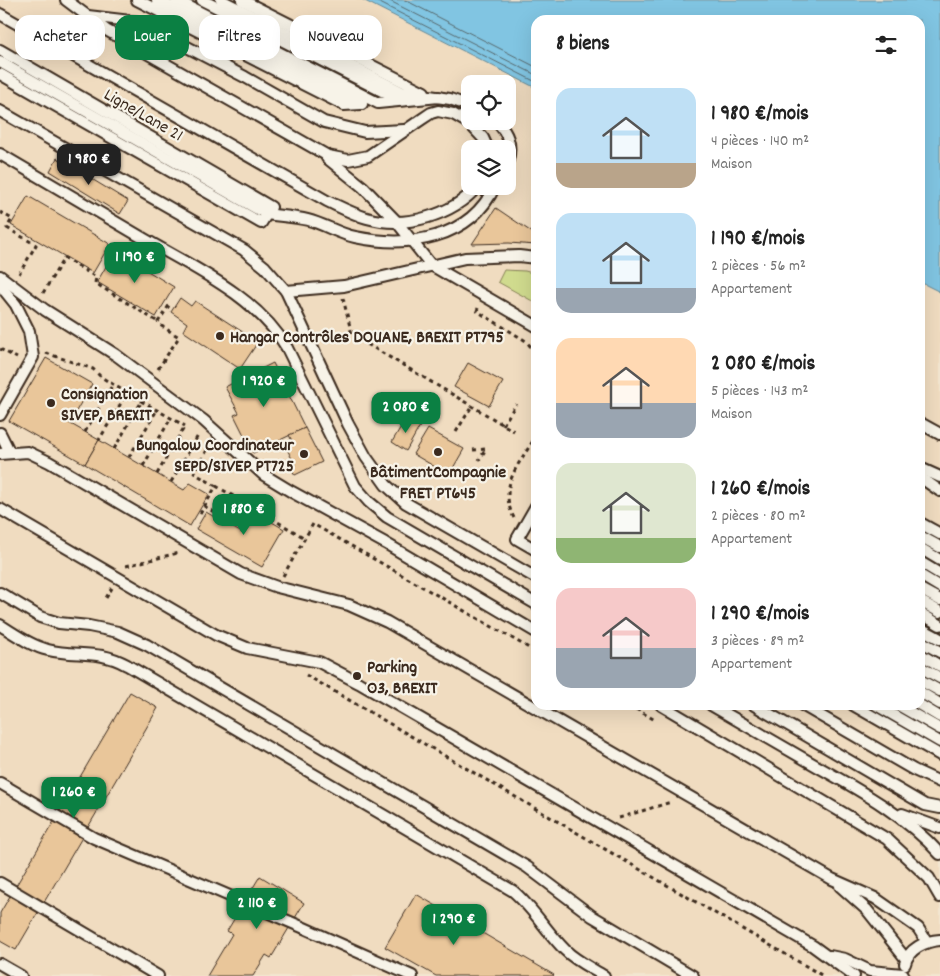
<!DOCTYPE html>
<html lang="fr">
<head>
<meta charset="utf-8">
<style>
	:root { --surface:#fff; --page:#f6f6f6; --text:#222; --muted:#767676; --accent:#0b8043 }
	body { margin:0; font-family:Dekko,sans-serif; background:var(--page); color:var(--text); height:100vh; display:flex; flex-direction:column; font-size:19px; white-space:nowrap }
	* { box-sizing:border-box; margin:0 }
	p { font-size:16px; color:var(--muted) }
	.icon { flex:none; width:28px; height:28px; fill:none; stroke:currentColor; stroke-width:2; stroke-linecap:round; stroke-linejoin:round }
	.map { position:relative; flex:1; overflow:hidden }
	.side { position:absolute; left:531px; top:15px; width:394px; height:695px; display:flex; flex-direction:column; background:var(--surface); border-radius:15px; box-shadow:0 5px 20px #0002 }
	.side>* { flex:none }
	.banner { position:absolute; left:15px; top:15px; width:441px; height:45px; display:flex; gap:10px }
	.buttons { position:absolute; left:461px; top:75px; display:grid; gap:10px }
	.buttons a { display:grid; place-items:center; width:55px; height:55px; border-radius:10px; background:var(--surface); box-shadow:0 5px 20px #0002; font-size:25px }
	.price { position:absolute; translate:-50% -42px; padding:0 11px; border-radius:10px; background:var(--accent); color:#fff; font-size:16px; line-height:32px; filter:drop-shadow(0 1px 2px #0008) }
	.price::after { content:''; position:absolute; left:50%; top:30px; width:15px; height:11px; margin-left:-8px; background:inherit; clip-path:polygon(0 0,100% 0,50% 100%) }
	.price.active { background:#222; color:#fff }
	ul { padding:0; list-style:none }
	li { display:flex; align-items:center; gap:15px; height:125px; padding:0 25px }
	li span { display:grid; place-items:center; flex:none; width:140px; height:100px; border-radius:15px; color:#555 }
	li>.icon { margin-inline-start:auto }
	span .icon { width:60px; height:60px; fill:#fffc; stroke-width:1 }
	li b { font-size:21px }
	h2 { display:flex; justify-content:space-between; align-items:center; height:60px; padding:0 25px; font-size:21px }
	.chip { padding:0 18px; border-radius:15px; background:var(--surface); box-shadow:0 5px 20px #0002; font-size:18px; line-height:45px }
	.chip.active { background:var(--accent); color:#fff }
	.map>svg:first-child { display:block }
	.built { fill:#f0dcc0; fill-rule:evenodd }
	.green { fill:#d0db8e; stroke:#868256 }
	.water { fill:#81c5e2; stroke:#658794 }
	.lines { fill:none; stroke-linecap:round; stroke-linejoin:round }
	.shore { stroke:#57686c; stroke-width:1 }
	.building { fill:#e9c69a; stroke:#3b2a1e }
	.service-casing { stroke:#3b2a1e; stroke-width:14 }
	.path { stroke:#3b2a1e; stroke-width:3; stroke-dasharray:4 4; stroke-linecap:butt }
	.service { stroke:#f7f3e8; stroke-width:10 }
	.poi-dot { fill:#3b2a1e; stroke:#f7f3e8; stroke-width:2 }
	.labels { text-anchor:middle; stroke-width:4.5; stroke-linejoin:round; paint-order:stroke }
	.street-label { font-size:18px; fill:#3b2a1e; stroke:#f7f3e8 }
	.poi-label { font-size:18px; font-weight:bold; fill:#3b2a1e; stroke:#f7f3e8; text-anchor:start }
</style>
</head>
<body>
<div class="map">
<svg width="940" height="976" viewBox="0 0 940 976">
	<rect width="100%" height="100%" fill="#f3e6d1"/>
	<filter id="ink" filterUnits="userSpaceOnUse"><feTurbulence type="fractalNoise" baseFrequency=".02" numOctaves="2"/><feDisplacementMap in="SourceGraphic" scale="10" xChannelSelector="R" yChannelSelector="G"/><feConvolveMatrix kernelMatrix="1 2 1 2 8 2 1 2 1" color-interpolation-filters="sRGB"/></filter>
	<g filter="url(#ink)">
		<!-- built -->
		<path class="built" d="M0 0H363L536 88V705H920V282L940 292V976H0ZM470 84H508V121H470ZM470 149H508V186H470Z"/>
		<!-- green -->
		<polygon class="green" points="504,270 525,271 536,274 536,303 498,282"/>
		<!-- water -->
		<polygon class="water" points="363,0 940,0 940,292 920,282 920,20 536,20 536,88"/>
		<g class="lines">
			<!-- shore -->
			<g class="shore">
				<polyline points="374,0 536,82"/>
				<polyline points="388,0 536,75"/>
				<polyline points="405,0 536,67"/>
			</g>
		</g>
		<!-- building -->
		<g class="building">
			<polygon points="57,158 128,201 120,214 50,171"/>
			<polygon points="28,196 110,244 93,273 11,225"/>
			<polygon points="496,208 536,235 536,245 509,243 472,244"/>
			<polygon points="115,251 174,287 156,317 97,282"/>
			<polygon points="180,298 191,306 195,301 258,342 240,369 183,331 187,323 171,312"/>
			<polygon points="46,358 92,384 69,423 99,440 85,464 9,421"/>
			<polygon points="273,363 305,428 253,453 234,415 239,413 225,387"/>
			<polygon points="468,363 503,382 489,406 454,387"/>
			<polygon points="406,418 420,426 406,451 392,442"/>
			<polygon points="305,428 322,462 295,475 291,468 295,465 286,447 293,443 289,435"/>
			<polygon points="428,429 464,449 449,475 413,454"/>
			<polygon points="99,440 184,490 190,483 209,494 190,526 85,464"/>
			<polygon points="244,509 259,518 260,515 284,529 262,567 196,529 206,512 242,533 246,526 237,521"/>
			<polygon points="130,692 158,708 16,950 0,941 0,913"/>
			<polygon points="260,876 304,903 271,958 266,955 253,976 207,976 232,934 227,931"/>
			<polygon points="416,894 554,975 553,976 436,976 385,947"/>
		</g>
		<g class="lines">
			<defs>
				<g id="service">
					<polyline points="66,0 106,30 328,156 348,160 368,156 422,119 431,113 438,111 453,114 470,124 483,138 488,149"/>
					<polyline points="137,0 344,105 361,104"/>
					<polyline points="157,0 362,104"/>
					<polyline points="176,0 378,103 439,97"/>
					<polyline points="202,0 390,95 401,96"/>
					<polyline points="221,0 402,92 450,99 470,106"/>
					<polyline points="242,0 424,92"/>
					<path d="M0 14 327 201C340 207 353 214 367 218 405 229 452 216 478 186"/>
					<polyline points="88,16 139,22 245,77 324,122 365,132 404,130"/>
					<polyline points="0,50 271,207 261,223 0,74"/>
					<path d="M0 62 266 214C280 216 295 217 308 220 324 224 339 234 355 237 408 248 470 240 495 186"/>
					<polyline points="0,111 244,250 265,267 286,291 348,424 366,457 386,485 406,503 536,578"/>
					<path d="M496 121C508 133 512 144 508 160"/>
					<path d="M0 154C47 182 94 209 141 237 192 267 256 295 287 348L355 486 369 502 387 517 536 604"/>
					<polyline points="327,158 363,187 396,221 431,265 536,326"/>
					<polyline points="0,276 45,310 116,355 203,420 264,475 292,492 385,543 536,632"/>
					<polyline points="0,285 16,305 29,331 33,357 0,415"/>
					<polyline points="286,291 344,286 465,258 519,256 536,258"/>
					<polyline points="920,423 940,434"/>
					<polyline points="0,433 10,453"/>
					<polyline points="0,454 28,452 49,462 241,574 277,587 349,605 387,622 832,879 875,898 918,928 927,942"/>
					<polyline points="920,468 940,477"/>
					<polyline points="920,477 940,491"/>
					<polyline points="536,506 517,539 536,550"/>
					<polyline points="0,509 216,635 247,648 319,662 359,683 813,946 854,976"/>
					<polyline points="920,523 940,534"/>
					<polyline points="920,536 940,547"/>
					<polyline points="920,548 940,560"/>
					<polyline points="920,562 940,574"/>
					<polyline points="920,575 940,587"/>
					<polyline points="920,589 940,600"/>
					<polyline points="0,593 40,617 59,623 89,626 118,632 147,645 527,867 592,916 693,976"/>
					<polyline points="920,601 940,612"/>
					<polyline points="920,613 940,625"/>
					<path d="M0 625C15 634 31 646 48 650 77 657 98 649 127 665L513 891C534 909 546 931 565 950 576 961 591 968 604 976"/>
					<polyline points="920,628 940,639"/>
					<polyline points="920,641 940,652"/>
					<polyline points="920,654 940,666"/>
					<polyline points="920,667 940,678"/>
					<polyline points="920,680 940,691"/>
					<polyline points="920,692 940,704"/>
					<polyline points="661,705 887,839 929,878 940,897"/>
					<path d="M711 705C747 726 783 747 820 768 863 792 907 817 940 854"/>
					<polyline points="754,705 925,805 940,808"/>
					<polyline points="802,705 914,770 940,782"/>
					<polyline points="853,705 940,755"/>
					<polyline points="876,705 940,742"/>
					<polyline points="898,705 940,729"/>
					<polyline points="920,705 940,717"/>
					<polyline points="0,783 94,838 302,927 412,976"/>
					<polyline points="902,814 940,828"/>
					<polyline points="0,883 158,976"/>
					<polyline points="840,886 867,910 906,959"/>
					<polyline points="830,956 845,959 870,971 903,974"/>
					<polyline points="0,964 21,976"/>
					<path d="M905 964C908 949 925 941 940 940"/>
				</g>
			</defs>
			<!-- service casing -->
			<use href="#service" class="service-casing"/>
			<!-- path -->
			<g class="path">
				<polyline points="0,212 12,219 7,228 36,245 19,274"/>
				<polyline points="43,293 64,258 96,277 95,283 158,322"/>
				<polyline points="343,298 352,335 514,431"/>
				<polyline points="478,308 477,311 526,341 536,353"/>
				<polyline points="0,349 17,358"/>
				<polyline points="46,353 93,369 101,377 127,393 99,440"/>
				<polyline points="158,369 179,337 160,325 158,322 170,304"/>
				<polyline points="127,393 185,426"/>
				<polyline points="503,425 516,404"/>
				<polyline points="85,432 113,384"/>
				<polyline points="456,432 472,406"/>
				<polyline points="114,449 142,401"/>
				<polyline points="473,450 486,449 479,460"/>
				<polyline points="129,457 157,410"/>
				<polyline points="143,466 171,418"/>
				<polyline points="157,474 185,426"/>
				<polyline points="171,482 199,434"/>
				<polyline points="216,486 305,538"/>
				<polyline points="204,506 244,530"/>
				<polyline points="200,514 216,486 194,473 210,445"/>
				<path d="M514 518C497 486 520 463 536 436"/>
				<polyline points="126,566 178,553"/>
				<polyline points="283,576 313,524 536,652"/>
				<polyline points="106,598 112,588"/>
				<polyline points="306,675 823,976"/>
				<polyline points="629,705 655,720"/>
				<polyline points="619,818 671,802"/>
			</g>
			<!-- service -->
			<use href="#service" class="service"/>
		</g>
	</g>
	<!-- markers -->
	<g class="poi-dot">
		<circle cx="220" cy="336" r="5"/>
		<circle cx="51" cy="403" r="5"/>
		<circle cx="438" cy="452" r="5"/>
		<circle cx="304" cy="454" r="5"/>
		<circle cx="357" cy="676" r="5"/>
	</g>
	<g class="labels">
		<!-- street labels -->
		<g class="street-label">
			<text transform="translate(144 114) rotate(30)" y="6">Ligne/Lane 21</text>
		</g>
		<!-- poi labels -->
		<g class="poi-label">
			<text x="230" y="342">Hangar Contrôles DOUANE, BREXIT PT795</text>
			<text x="61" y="399">Consignation<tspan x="61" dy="21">SIVEP, BREXIT</tspan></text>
			<text x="294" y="450" text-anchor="end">Bungalow Coordinateur<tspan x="294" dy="21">SEPD/SIVEP PT725</tspan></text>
			<text x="438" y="477" text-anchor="middle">BâtimentCompagnie<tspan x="438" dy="21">FRET PT645</tspan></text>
			<text x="367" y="672">Parking<tspan x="367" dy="21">O3, BREXIT</tspan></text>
		</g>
	</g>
</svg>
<div class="buttons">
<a><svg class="icon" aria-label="locate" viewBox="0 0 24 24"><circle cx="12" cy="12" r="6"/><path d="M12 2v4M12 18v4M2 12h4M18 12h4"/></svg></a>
<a><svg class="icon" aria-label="layers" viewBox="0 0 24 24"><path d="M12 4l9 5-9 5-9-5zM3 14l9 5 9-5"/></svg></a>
</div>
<b class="price active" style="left:89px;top:186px">1 980 €</b>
<b class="price" style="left:135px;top:284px">1 190 €</b>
<b class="price" style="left:264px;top:408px">1 920 €</b>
<b class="price" style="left:406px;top:434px">2 080 €</b>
<b class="price" style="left:244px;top:536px">1 880 €</b>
<b class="price" style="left:74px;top:819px">1 260 €</b>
<b class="price" style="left:257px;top:930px">2 110 €</b>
<b class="price" style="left:454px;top:946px">1 290 €</b>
<div class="banner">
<a class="chip">Acheter</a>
<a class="chip active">Louer</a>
<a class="chip">Filtres</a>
<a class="chip">Nouveau</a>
</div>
<section class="side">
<h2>8 biens<svg class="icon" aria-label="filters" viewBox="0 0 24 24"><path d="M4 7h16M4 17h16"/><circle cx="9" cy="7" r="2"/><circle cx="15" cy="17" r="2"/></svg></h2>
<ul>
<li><span style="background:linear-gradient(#bfe0f5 75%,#b9a48a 0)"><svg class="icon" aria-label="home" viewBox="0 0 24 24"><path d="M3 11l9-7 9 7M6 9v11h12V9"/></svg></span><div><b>1 980 €/mois</b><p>4 pièces · 140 m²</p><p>Maison</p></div></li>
<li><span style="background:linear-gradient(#bfe0f5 75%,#9aa5b1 0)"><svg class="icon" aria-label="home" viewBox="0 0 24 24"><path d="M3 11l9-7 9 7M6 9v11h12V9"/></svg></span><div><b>1 190 €/mois</b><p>2 pièces · 56 m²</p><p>Appartement</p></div></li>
<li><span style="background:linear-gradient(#ffd9b3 65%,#9aa5b1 0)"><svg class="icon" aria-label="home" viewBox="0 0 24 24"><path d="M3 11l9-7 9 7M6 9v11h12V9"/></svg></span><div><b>2 080 €/mois</b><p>5 pièces · 143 m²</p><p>Maison</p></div></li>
<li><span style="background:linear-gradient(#dfe7d0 75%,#8fb573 0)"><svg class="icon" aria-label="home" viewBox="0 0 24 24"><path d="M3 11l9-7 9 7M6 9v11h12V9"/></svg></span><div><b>1 260 €/mois</b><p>2 pièces · 80 m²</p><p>Appartement</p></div></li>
<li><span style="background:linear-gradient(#f6c9c9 60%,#9aa5b1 0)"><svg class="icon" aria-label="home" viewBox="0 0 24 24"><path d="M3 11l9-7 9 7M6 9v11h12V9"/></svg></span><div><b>1 290 €/mois</b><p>3 pièces · 89 m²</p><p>Appartement</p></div></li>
</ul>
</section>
</div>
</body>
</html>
